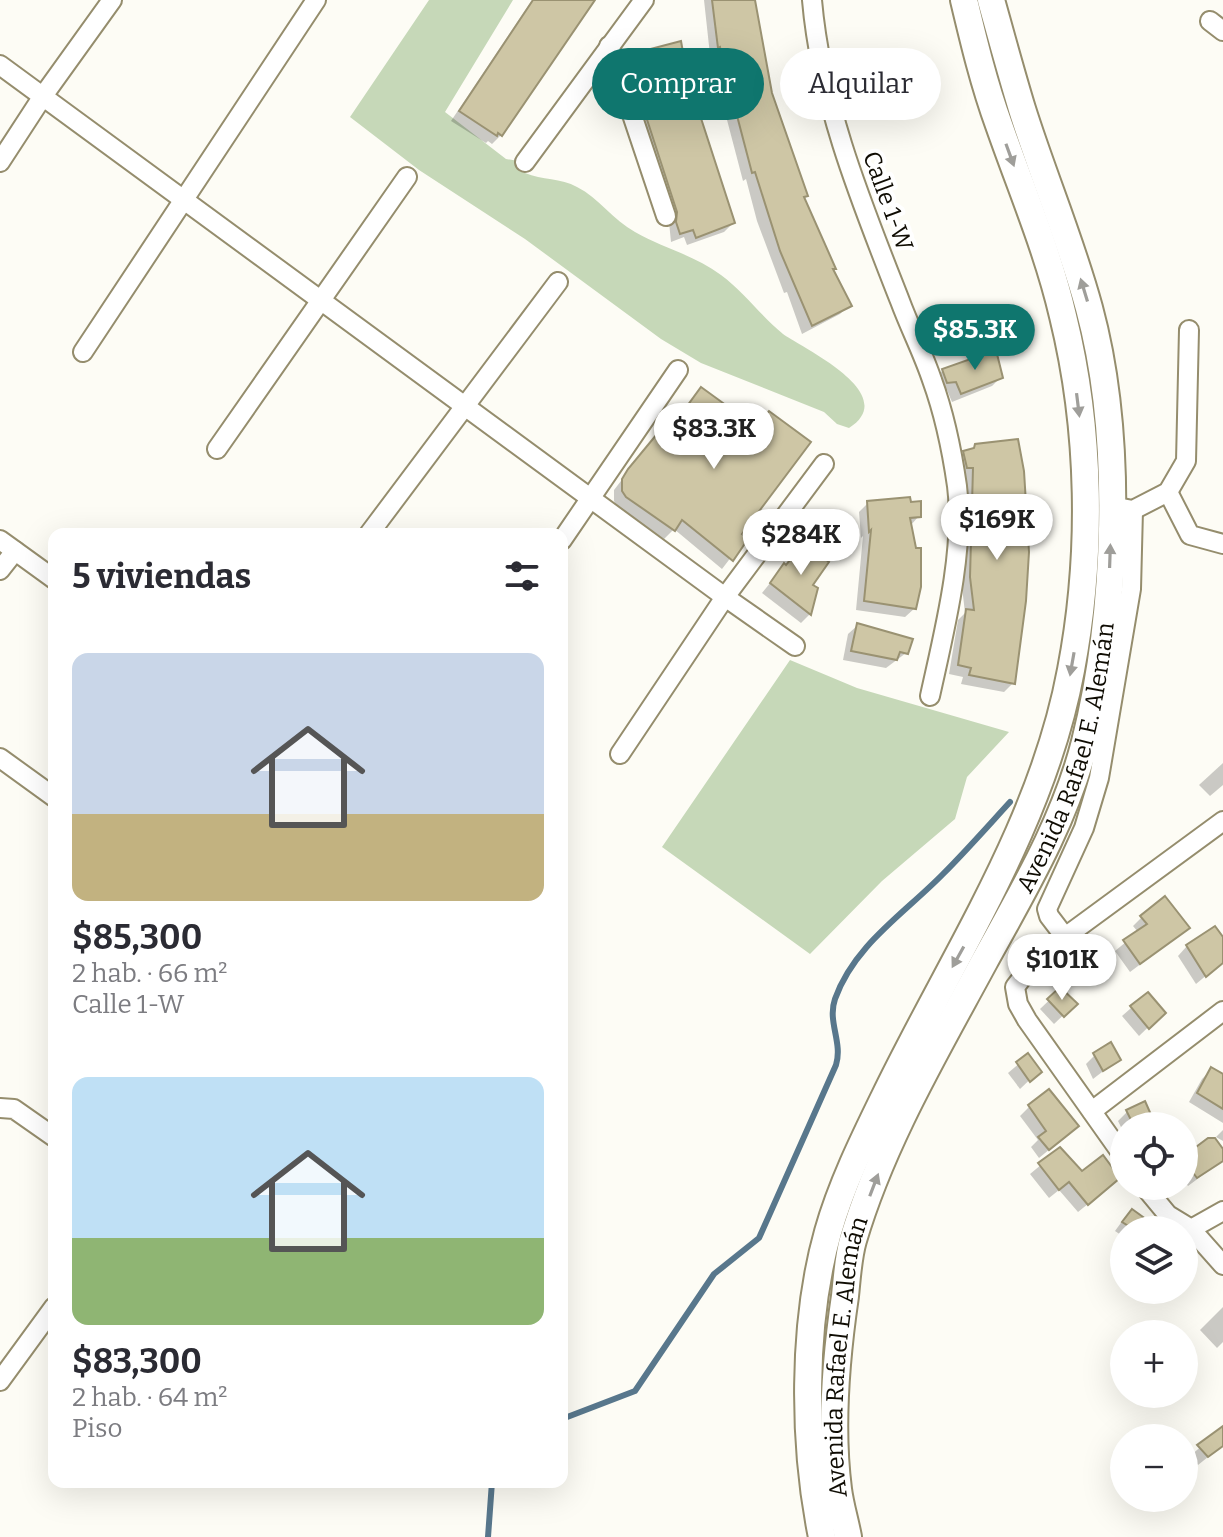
<!DOCTYPE html>
<html lang="es">
<head>
<meta charset="utf-8">
<style>
	:root { --surface:#fff; --page:#f2f2f3; --text:#2b2b33; --muted:#7c7c81; --accent:#0f766e }
	body { margin:0; font-family:Bitter,serif; background:var(--page); color:var(--text); height:100vh; display:flex; flex-direction:column; font-size:30px; white-space:nowrap }
	* { box-sizing:border-box; margin:0 }
	p { font-size:26px; color:var(--muted) }
	.icon { flex:none; width:44px; height:44px; fill:none; stroke:currentColor; stroke-width:2; stroke-linecap:round; stroke-linejoin:round }
	.map { position:relative; flex:1; overflow:hidden }
	.sheet { position:absolute; left:48px; top:528px; width:520px; height:960px; display:flex; flex-direction:column; background:var(--surface); border-radius:16px; box-shadow:0 8px 32px #0002 }
	.sheet>* { flex:none }
	.banner { position:absolute; left:592px; top:48px; width:510px; height:72px; display:flex; gap:16px }
	.buttons { position:absolute; left:1110px; top:1112px; display:grid; gap:16px }
	.buttons a { display:grid; place-items:center; width:88px; height:88px; border-radius:50%; background:var(--surface); box-shadow:0 8px 32px #0002; font-size:40px }
	.price { position:absolute; translate:-50% -68px; padding:0 18px; border-radius:28px; background:#fff; color:#222; font-size:26px; line-height:52px; filter:drop-shadow(0 2px 4px #0008) }
	.price::after { content:''; position:absolute; left:50%; top:48px; width:24px; height:18px; margin-left:-12px; background:inherit; clip-path:polygon(0 0,100% 0,50% 100%) }
	.price.on { background:var(--accent); color:#fff }
	ul { padding:0; list-style:none }
	li { display:grid; align-content:center; gap:16px; height:424px; padding:0 24px }
	li span { display:grid; place-items:center; height:248px; border-radius:16px; color:#555 }
	li>.icon { margin-inline-start:auto }
	span .icon { width:144px; height:144px; fill:#fffc; stroke-width:1 }
	li b { font-size:34px }
	h2 { display:flex; justify-content:space-between; align-items:center; height:96px; padding:0 24px; font-size:34px }
	.chip { padding:0 28px; border-radius:36px; background:var(--surface); box-shadow:0 8px 32px #0002; font-size:28px; line-height:72px }
	.chip.on { background:var(--accent); color:#fff }
	.map>svg:first-child { display:block }
	.green { fill:#c6d8b8 }
	.shadow { fill:#0003 }
	.lines { fill:none; stroke-linecap:round; stroke-linejoin:round }
	.stream { stroke:#58778c; stroke-width:6 }
	.building { fill:#cec6a5; stroke:#9a9272; stroke-width:2 }
	.street-casing { stroke:#958d6d; stroke-width:22 }
	.secondary-casing { stroke:#958d6d; stroke-width:30 }
	.street { stroke:#fff; stroke-width:18 }
	.secondary { stroke:#fff; stroke-width:26 }
	.oneway { fill:#9f9e9a }
	.labels { text-anchor:middle; stroke-width:8; stroke-linejoin:round; paint-order:stroke }
	.street-label { font-size:24px; fill:#0f0c03; stroke:#fff }
</style>
</head>
<body>
<div class="map">
<svg width="1223" height="1537" viewBox="0 0 1223 1537">
	<rect width="100%" height="100%" fill="#fdfcf5"/>
	<!-- green -->
	<g class="green">
		<path d="M429 0H513L445 112 506 159 525 162V173C542 180 561 178 577 187 599 198 613 220 635 232 663 248 694 255 721 275 744 292 761 316 783 334 804 349 902 394 849 428L837 424 824 412 701 363 661 339 525 239 419 170 350 117Z"/>
		<polygon points="790,660 857,688 1009,732 967,777 955,819 882,881 810,954 662,847"/>
	</g>
	<!-- shadow -->
	<g class="shadow">
		<polygon points="532,0 593,0 501,135 492,144 488,141 486,143 451,121"/>
		<polygon points="704,0 753,0 770,94 803,198 831,270 849,305 840,314 802,334 787,292 784,293 757,221 746,179 743,181 710,55"/>
		<polygon points="640,53 687,84 733,223 724,232 687,245 684,237 671,242 669,222 621,75"/>
		<polygon points="943,370 1001,377 992,386 952,402 947,390 938,391 934,380"/>
		<polygon points="701,390 755,429 739,534 745,539 722,569 674,529 664,539 617,506 614,501 614,490 648,446 662,440"/>
		<polygon points="975,446 1013,683 1004,692 961,684 963,677 949,674 958,620 965,613 962,587 965,476 958,477 955,462"/>
		<polygon points="868,503 910,504 919,516 910,526 915,608 905,617 856,610 863,536 861,538 859,512"/>
		<polygon points="784,566 815,589 810,614 801,623 762,593"/>
		<polygon points="858,625 906,653 886,668 843,660 848,634"/>
		<polygon points="1223,763 1223,785 1210,796 1199,785"/>
		<polygon points="1142,917 1178,936 1130,972 1115,951 1138,932 1133,926"/>
		<polygon points="1187,946 1208,974 1196,984 1178,956"/>
		<polygon points="1060,990 1075,1004 1054,1024 1040,1009"/>
		<polygon points="1147,994 1163,1013 1139,1036 1122,1016"/>
		<polygon points="1095,1055 1119,1059 1093,1079 1086,1064"/>
		<polygon points="1028,1056 1039,1071 1020,1089 1008,1073"/>
		<polygon points="1211,1070 1223,1076 1223,1123 1189,1102 1202,1079"/>
		<polygon points="1029,1107 1067,1135 1039,1158 1031,1147 1038,1140 1020,1116"/>
		<polygon points="1127,1112 1154,1126 1124,1126 1124,1133 1118,1121"/>
		<polygon points="1223,1130 1223,1141 1216,1137"/>
		<polygon points="1212,1137 1223,1153 1223,1160 1188,1186 1184,1181 1184,1158"/>
		<polygon points="1059,1150 1082,1174 1109,1187 1078,1212 1059,1190 1049,1198 1030,1174"/>
		<polygon points="1123,1220 1158,1230 1124,1230 1124,1237 1115,1231"/>
		<polygon points="1223,1307 1223,1342 1217,1348 1200,1330"/>
		<polygon points="1218,1432 1223,1445 1198,1465 1190,1456"/>
	</g>
	<g class="lines">
		<!-- stream -->
		<g class="stream">
			<path d="M562 1419 635 1391 714 1274 759 1238 836 1065C843 1042 827 1022 835 999 854 945 905 913 943 874 966 851 988 826 1010 802"/>
			<polyline points="488,1537 492,1482"/>
		</g>
	</g>
	<!-- building -->
	<g class="building">
		<polygon points="533,0 595,0 502,136 498,133 497,136 459,111"/>
		<polygon points="712,0 755,0 772,93 808,196 804,197 836,269 833,269 852,306 812,326 780,251 755,172 752,173 730,89 728,90 720,47 718,48"/>
		<polygon points="681,41 688,81 692,80 700,108 698,109 735,223 696,238 693,230 680,234 676,222 677,212 629,64 640,60 639,52"/>
		<polygon points="996,350 1003,378 961,394 956,382 947,383 942,369"/>
		<polygon points="701,387 756,427 769,411 811,442 742,534 748,539 733,561 682,520 675,531 626,497 622,491 622,479 628,469 657,434 663,439"/>
		<polygon points="1018,439 1024,471 1029,552 1026,601 1015,684 969,675 971,668 958,665 966,609 974,610 970,577 973,468 967,468 963,451 974,448 975,444"/>
		<polygon points="910,497 911,502 921,501 921,517 910,518 916,548 921,548 921,587 916,609 864,601 871,530 869,532 867,501"/>
		<polygon points="804,543 829,562 813,585 818,588 811,615 770,583 784,563 786,565"/>
		<polygon points="857,623 913,639 908,654 900,652 897,660 851,651"/>
		<polygon points="1165,896 1190,928 1140,964 1123,940 1147,924 1140,916"/>
		<polygon points="1215,926 1223,937 1223,963 1206,977 1186,945"/>
		<polygon points="1060,987 1078,1004 1064,1017 1047,999"/>
		<polygon points="1148,992 1166,1013 1149,1029 1130,1006"/>
		<polygon points="1111,1042 1121,1060 1103,1071 1093,1053"/>
		<polygon points="1028,1053 1042,1072 1030,1082 1016,1062"/>
		<polygon points="1211,1067 1223,1074 1223,1109 1197,1093"/>
		<polygon points="1049,1089 1079,1126 1049,1150 1038,1137 1046,1131 1028,1105"/>
		<polygon points="1145,1101 1156,1126 1134,1126 1126,1110"/>
		<polygon points="1208,1138 1215,1138 1223,1149 1223,1161 1197,1178 1184,1161 1184,1156"/>
		<polygon points="1060,1147 1082,1171 1103,1155 1120,1178 1088,1205 1069,1182 1059,1190 1038,1163"/>
		<polygon points="1132,1209 1161,1230 1135,1230 1122,1222"/>
		<polygon points="1223,1426 1223,1446 1208,1457 1197,1445"/>
	</g>
	<g class="lines">
		<defs>
			<g id="street">
				<path d="M812 0C821 105 862 204 900 301 910 328 923 353 932 380 944 413 952 451 957 486 965 551 944 632 930 696"/>
				<polyline points="1210,21 1223,31"/>
				<polyline points="609,46 666,216"/>
				<polyline points="0,65 725,597 795,646"/>
				<polyline points="0,162 43,96 112,0"/>
				<polyline points="525,162 644,0"/>
				<polyline points="83,352 316,0"/>
				<polyline points="217,449 407,177"/>
				<polyline points="1168,492 1190,535 1223,544"/>
				<polyline points="1122,508 1133,510 1168,492 1186,461 1189,330"/>
				<polyline points="369,534 558,282"/>
				<polyline points="0,540 54,579"/>
				<polyline points="562,540 678,370"/>
				<polyline points="0,570 15,551"/>
				<polyline points="620,754 725,597 824,464"/>
				<polyline points="0,758 54,797"/>
				<polyline points="1065,937 1049,916 1047,909 1084,828 1099,778 1131,589 1133,510"/>
				<polyline points="0,1108 14,1109 54,1137"/>
				<polyline points="1092,1111 1223,1011"/>
				<polyline points="1124,1157 1027,1020 1018,1004 1015,987 1031,966 1065,937 1223,821"/>
				<polyline points="1144,1186 1168,1215 1191,1229 1223,1265"/>
				<polyline points="1191,1229 1223,1211"/>
				<polyline points="0,1381 54,1307"/>
			</g>
			<g id="secondary">
				<path d="M822 1537C803 1444 802 1324 828 1232 841 1186 863 1141 884 1098 952 957 1042 826 1071 670 1093 555 1091 430 1063 316 1048 251 1021 188 999 125 984 84 974 42 964 0"/>
				<path id="s1" d="M848 1537C845 1521 840 1505 838 1489 830 1428 836 1357 845 1296 847 1277 848 1257 853 1240 882 1142 936 1051 984 962 1023 891 1065 821 1085 742 1117 613 1124 437 1089 308 1071 241 1043 176 1022 109 1011 73 1001 36 991 0"/>
			</g>
		</defs>
		<!-- street casing -->
		<use href="#street" class="street-casing"/>
		<!-- secondary casing -->
		<use href="#secondary" class="secondary-casing"/>
		<!-- street -->
		<use href="#street" class="street"/>
		<!-- secondary -->
		<use href="#secondary" class="secondary"/>
	</g>
	<!-- one-way arrows -->
	<defs><path id="oneway-solid" d="M-6-.8H1V-3.2L6.5 0L1 3.2V.8H-6Z" transform="scale(2)"/></defs>
	<g class="oneway">
		<use href="#oneway-solid" transform="translate(1010 155) rotate(70)"/>
		<use href="#oneway-solid" transform="translate(1084 290) rotate(-107)"/>
		<use href="#oneway-solid" transform="translate(1078 405) rotate(83)"/>
		<use href="#oneway-solid" transform="translate(1110 556) rotate(-88)"/>
		<use href="#oneway-solid" transform="translate(1072 664) rotate(100)"/>
		<use href="#oneway-solid" transform="translate(958 957) rotate(119)"/>
		<use href="#oneway-solid" transform="translate(874 1185) rotate(-69)"/>
	</g>
	<g class="labels">
		<!-- street labels -->
		<g class="street-label">
			<text transform="translate(888 201) rotate(70)" y="8">Calle 1-W</text>
			<text dy="8" stroke="none"><textPath href="#s1" startOffset="830">Avenida Rafael E. Alemán</textPath></text>
			<text dy="8" stroke="none"><textPath href="#s1" startOffset="182">Avenida Rafael E. Alemán</textPath></text>
		</g>
	</g>
</svg>
<div class="buttons">
<a><svg class="icon" aria-label="locate" viewBox="0 0 24 24"><circle cx="12" cy="12" r="6"/><path d="M12 2v4M12 18v4M2 12h4M18 12h4"/></svg></a>
<a><svg class="icon" aria-label="layers" viewBox="0 0 24 24"><path d="M12 4l9 5-9 5-9-5zM3 14l9 5 9-5"/></svg></a>
<a>+</a>
<a>−</a>
</div>
<b class="price on" style="left:975px;top:372px">$85.3K</b>
<b class="price" style="left:714px;top:471px">$83.3K</b>
<b class="price" style="left:997px;top:562px">$169K</b>
<b class="price" style="left:801px;top:577px">$284K</b>
<b class="price" style="left:1062px;top:1002px">$101K</b>
<div class="banner">
<a class="chip on">Comprar</a>
<a class="chip">Alquilar</a>
</div>
<section class="sheet">
<h2>5 viviendas<svg class="icon" aria-label="filters" viewBox="0 0 24 24"><path d="M4 7h16M4 17h16"/><circle cx="9" cy="7" r="2"/><circle cx="15" cy="17" r="2"/></svg></h2>
<ul>
<li><span style="background:linear-gradient(#c9d6e8 65%,#c2b280 0)"><svg class="icon" aria-label="home" viewBox="0 0 24 24"><path d="M3 11l9-7 9 7M6 9v11h12V9"/></svg></span><div><b>$85,300</b><p>2 hab. · 66 m²</p><p>Calle 1-W</p></div></li>
<li><span style="background:linear-gradient(#bfe0f5 65%,#8fb573 0)"><svg class="icon" aria-label="home" viewBox="0 0 24 24"><path d="M3 11l9-7 9 7M6 9v11h12V9"/></svg></span><div><b>$83,300</b><p>2 hab. · 64 m²</p><p>Piso</p></div></li>
</ul>
</section>
</div>
</body>
</html>
